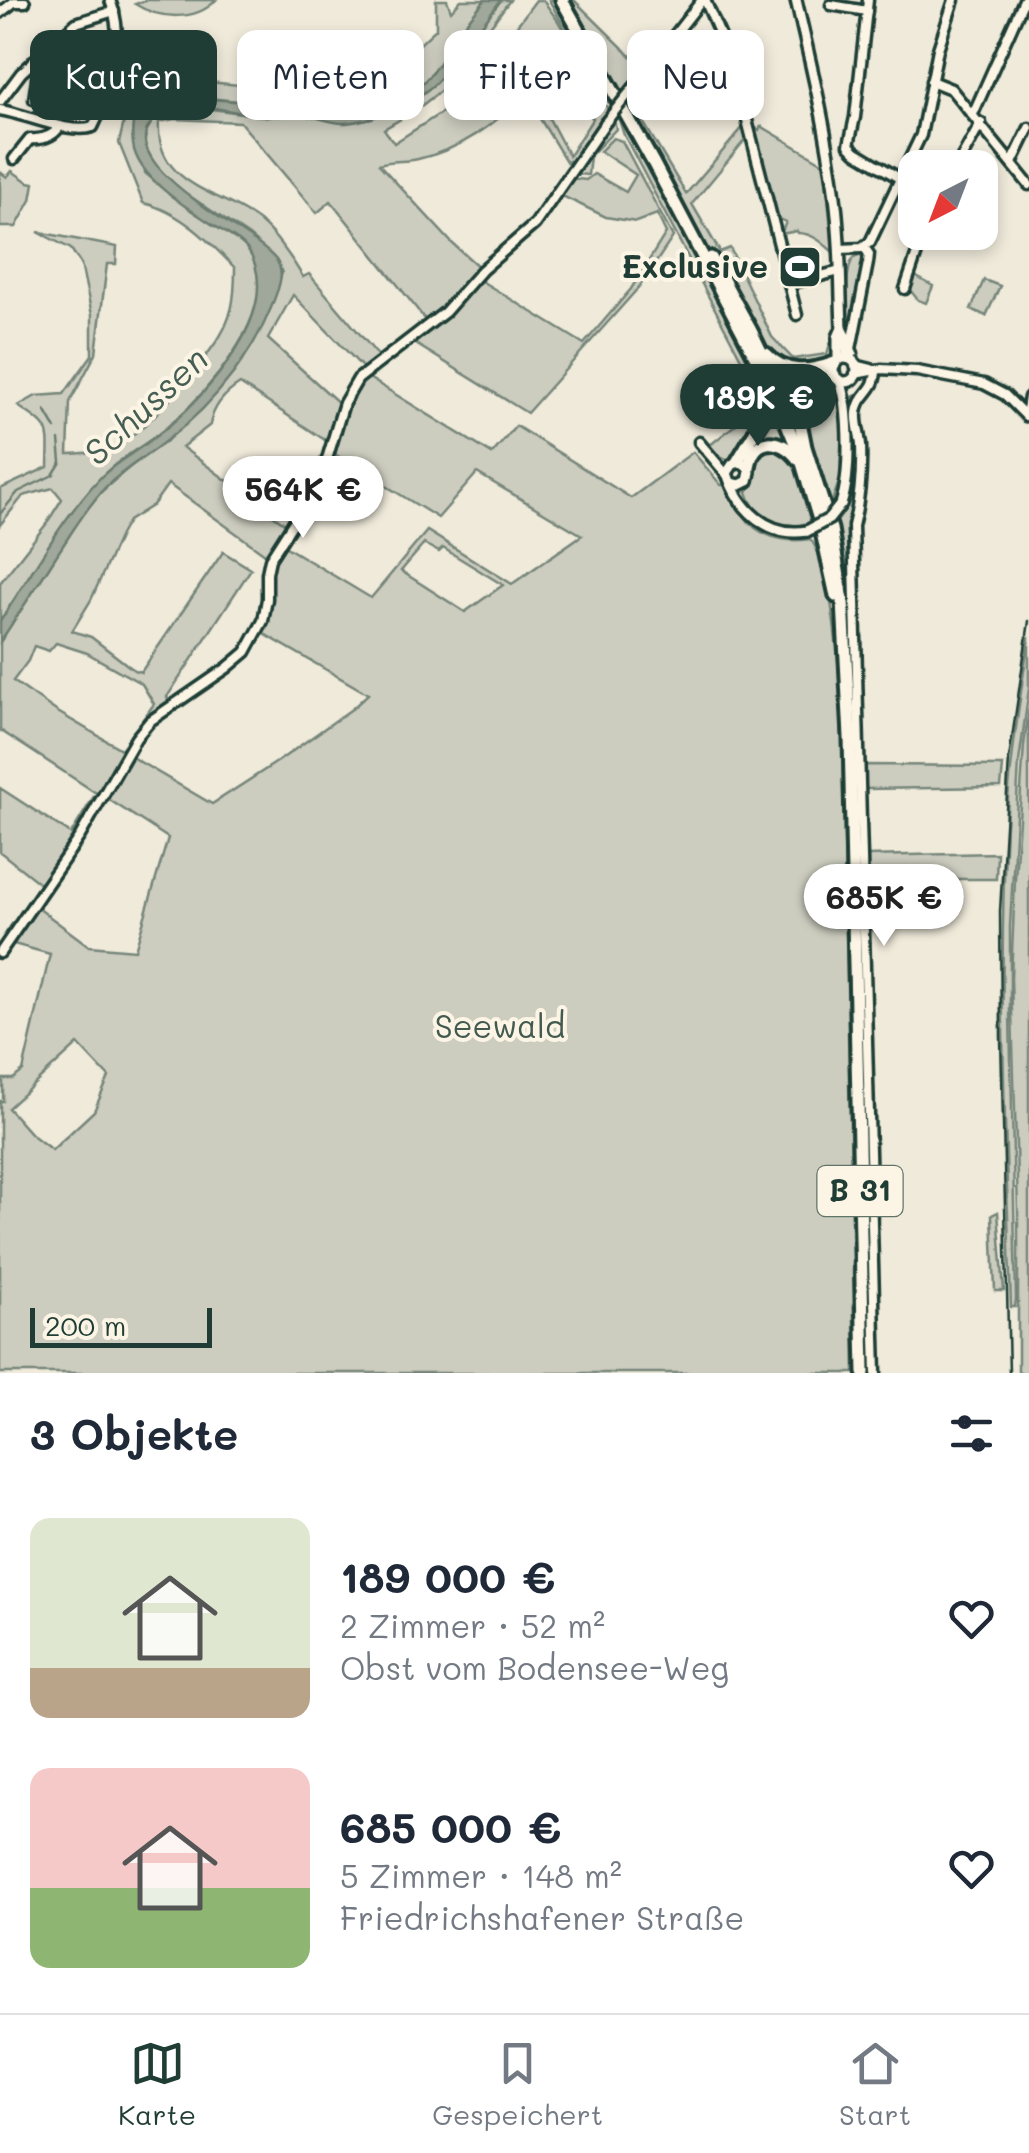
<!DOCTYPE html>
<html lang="de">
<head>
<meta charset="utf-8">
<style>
	:root { --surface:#fff; --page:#f6f6f7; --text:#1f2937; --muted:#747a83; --line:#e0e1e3; --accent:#1f3d34 }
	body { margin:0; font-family:Mali,sans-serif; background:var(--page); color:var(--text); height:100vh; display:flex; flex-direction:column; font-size:38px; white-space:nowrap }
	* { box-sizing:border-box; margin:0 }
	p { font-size:32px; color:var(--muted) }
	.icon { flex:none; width:55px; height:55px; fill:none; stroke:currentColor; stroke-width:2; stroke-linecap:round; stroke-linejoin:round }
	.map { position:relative; height:1373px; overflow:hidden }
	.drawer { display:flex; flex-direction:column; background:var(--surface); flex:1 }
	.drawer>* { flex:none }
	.banner { position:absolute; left:30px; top:30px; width:970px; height:90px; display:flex; gap:20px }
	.needle { width:65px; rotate:222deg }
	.buttons { position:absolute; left:898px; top:150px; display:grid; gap:20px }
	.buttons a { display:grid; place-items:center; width:100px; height:100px; border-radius:20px; background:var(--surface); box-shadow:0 5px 15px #0003; font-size:50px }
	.scale { position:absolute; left:30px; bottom:25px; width:182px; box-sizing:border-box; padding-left:10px; border:5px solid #1f3d34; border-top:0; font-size:28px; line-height:35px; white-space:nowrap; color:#1f3d34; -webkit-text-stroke:8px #fcf5e5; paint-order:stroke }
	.price { position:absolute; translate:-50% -85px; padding:0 22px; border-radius:35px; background:#fff; color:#222; font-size:32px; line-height:65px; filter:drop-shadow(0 2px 5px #0008) }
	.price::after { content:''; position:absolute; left:50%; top:60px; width:30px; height:22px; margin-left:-15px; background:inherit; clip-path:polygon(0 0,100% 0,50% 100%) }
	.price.selected { background:var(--accent); color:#fff }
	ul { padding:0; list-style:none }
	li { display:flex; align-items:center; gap:30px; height:250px; padding:0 30px }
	li span { display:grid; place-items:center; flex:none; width:280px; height:200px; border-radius:20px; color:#555 }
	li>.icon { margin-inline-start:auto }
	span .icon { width:120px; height:120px; fill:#fffc; stroke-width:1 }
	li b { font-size:42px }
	h2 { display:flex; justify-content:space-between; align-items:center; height:120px; padding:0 30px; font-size:42px }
	.pill { padding:0 35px; border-radius:20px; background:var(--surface); box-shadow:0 5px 15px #0003; font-size:35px; line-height:90px }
	.pill.selected { background:var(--accent); color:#fff }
	.tab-bar { display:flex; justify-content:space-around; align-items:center; height:140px; border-top:2px solid var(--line); background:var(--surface); font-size:28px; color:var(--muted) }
	.tab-bar a { display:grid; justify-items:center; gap:5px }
	.tab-bar .selected { color:var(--accent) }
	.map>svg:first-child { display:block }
	.green { fill:#cccdbf; stroke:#76857a; stroke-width:2.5; fill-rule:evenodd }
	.water { fill:#9fa89a; stroke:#6c7d71; stroke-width:2.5 }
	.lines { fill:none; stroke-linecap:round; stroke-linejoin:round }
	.stream { stroke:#6c7d71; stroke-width:2.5 }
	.minor-casing { stroke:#1f3d34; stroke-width:15 }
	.tertiary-casing { stroke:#1f3d34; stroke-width:16 }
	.primary-casing { stroke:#1f3d34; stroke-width:19 }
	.minor { stroke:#fcf5e5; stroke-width:8 }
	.tertiary { stroke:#fcf5e5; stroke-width:9 }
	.primary { stroke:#fcf5e5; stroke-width:11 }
	.rail { stroke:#1f3d34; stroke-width:2.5 }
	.minor-bridge-casing { stroke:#1f3d34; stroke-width:15; stroke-linecap:butt }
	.tertiary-bridge-casing { stroke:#1f3d34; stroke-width:16; stroke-linecap:butt }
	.minor-bridge { stroke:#fcf5e5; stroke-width:8 }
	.tertiary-bridge { stroke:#fcf5e5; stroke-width:9 }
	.labels { text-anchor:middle; stroke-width:8; stroke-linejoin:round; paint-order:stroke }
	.shield { fill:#fcf5e5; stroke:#617469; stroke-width:2.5 }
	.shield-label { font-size:30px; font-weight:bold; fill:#1f3d34 }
	.poi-label { font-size:32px; font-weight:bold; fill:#1f3d34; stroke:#fcf5e5; text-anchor:end }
	.park-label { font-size:32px; fill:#425a50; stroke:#fcf5e5 }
	.water-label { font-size:35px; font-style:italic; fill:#455d53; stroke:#fcf5e5 }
</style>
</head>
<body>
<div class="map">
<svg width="1029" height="1373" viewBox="0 0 1029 1373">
	<rect width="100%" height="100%" fill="#efeada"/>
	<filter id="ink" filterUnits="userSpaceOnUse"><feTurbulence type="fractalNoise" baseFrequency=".01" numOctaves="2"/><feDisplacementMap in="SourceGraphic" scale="20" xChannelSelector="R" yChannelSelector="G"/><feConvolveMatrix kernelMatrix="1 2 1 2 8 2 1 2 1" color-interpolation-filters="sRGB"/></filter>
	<g filter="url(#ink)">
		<!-- green -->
		<g class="green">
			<path d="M147 0H216C196 22 158 19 135 4Z"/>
			<path d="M436 0H447L451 11 461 0H485L462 28 436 68 424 82 405 97 367 107 281 105 187 96 162 97 136 115 145 173C167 191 189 207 212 224 222 231 236 237 244 245 248 249 254 259 256 265 273 319 206 394 169 426 145 446 116 459 96 483 60 525 31 575 0 621V583L47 523 62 499 53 488 23 496 0 525V489L48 467C49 427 52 429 18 406L36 396 64 394 92 355V315L81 264 71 249 38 232 117 247 116 264H107L96 353 70 402 68 454C84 453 102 453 117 445 145 430 168 401 190 378L191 365C203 362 207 355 214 345 233 320 235 297 235 268 210 242 180 211 143 203L119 143 129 100 158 77 269 88 382 77C400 68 419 43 436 29Z"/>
			<path d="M501 0H510L444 88 416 110 384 129 394 143 461 100 536 0H543L558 21 609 111 571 164 569 161 567 163 525 94C494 125 462 149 418 159 405 162 392 160 379 164L453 244 480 268 452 302 428 323 331 201 317 213 240 122 175 119 159 122C155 186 219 190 259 221 275 234 293 260 303 277L309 274 380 358 364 369 293 295 268 339 341 405 331 444 240 384C224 394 213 406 210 425L182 447 288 526 269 557 168 484 153 505 128 521 120 535 91 600 72 631 91 637 134 670 141 672 223 552 251 569 167 697 170 702 146 721 76 837 43 886 0 852V788L71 834 96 793 0 730V642L80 518 102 491 139 459 166 442 267 315 282 273 276 260 249 236 182 191 157 168 144 144 147 130 153 120 169 110 189 106 264 116 305 115 343 123 372 118 444 75ZM532 63 593 118 569 156 535 92ZM56 643 87 653 142 684 154 704 121 749 56 711 13 681 28 661 34 646 49 651Z"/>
			<polygon points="549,0 556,0 615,104 613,107 602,95"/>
			<polygon points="567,0 574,0 639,64 656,44 664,45 621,97"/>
			<polygon points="659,60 679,77 642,120 686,194 745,125 749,135 692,204 720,252 730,248 772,337 793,359 827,354 830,344 835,345 834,359 799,368 767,352 625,105"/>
			<polygon points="619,112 766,387 768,401 740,455 732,460 718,457 709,446 756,408 761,397 624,135 617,114"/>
			<polygon points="614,118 616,129 590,156 588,175 577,174 575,170 577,167"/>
			<path d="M753 126 759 130 761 126 825 164 833 252C823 243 812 233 798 233L797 231 781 234 786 222 773 216 751 127Z"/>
			<polygon points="613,138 622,141 673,237 640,286 527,413 411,341 478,279 584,344 631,289 666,233 657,214 636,222 606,217 558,194 570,178 586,180 594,174 626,192 636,175 600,151"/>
			<polygon points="12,171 28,182 34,183 31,200 16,227 0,227 0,172 7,177"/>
			<path d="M860 254 866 261 848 345C847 328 844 270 853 259 855 256 858 256 860 254Z"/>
			<polygon points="913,275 933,286 926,303 918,300 910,290"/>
			<polygon points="984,280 1000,286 986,316 971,309"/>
			<polygon points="768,361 826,370 815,376 795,419"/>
			<path d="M364 375 492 454 516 426 631 498 693 452 721 485H727C734 494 737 505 743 514 757 537 784 543 810 539 833 566 836 651 841 688L855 1373H0V1101H3V1079H13L23 1071 50 954 10 943 34 905 89 946 135 950 168 838 105 797 128 755 212 804 280 760 353 708 368 694 261 632C265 602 266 571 281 544L371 598 427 531 512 584 582 535 477 473 438 518 333 453 346 407ZM424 544 439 552 443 548 503 585 465 612 401 571ZM78 1044 109 1077 94 1111 52 1150 31 1134 8 1108Z"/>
			<path d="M830 379 836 383 842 398V418L840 479 830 507C823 485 798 426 802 405 804 389 817 384 830 379Z"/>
			<path d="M855 396 858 457 851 606 856 662H853L846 575 835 524C864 489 853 439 852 397Z"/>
			<polygon points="773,400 795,449 779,440 747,457"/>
			<path d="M779 446 796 461 813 521C785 533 757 523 747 492L755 478 753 464 759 451Z"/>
			<path d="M1029 636V689L1019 762 1010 926V1013L1016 1299 1015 1307H1011C1006 1147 998 986 1006 825 1010 762 1020 699 1029 636Z"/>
			<polygon points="1029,709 1029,1373 1018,1373 1018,1212 1011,978 1015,879 1024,745"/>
			<polygon points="864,765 1003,766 1001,787 865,789"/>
			<polygon points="997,853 996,879 867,879 867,856"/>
			<polygon points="998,1212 1004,1291 995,1291 992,1215"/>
		</g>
		<!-- water -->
		<path class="water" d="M485 0H501C489 16 476 32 464 48 453 61 444 77 430 88 408 106 374 120 346 123 334 124 321 118 309 116 294 114 279 117 264 116 230 114 182 93 154 120 107 164 256 232 276 260 283 270 281 279 278 289 259 348 216 403 167 440 145 458 121 470 102 491 85 510 72 532 58 553 39 583 19 613 0 642V621C30 577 63 516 100 478 114 463 132 454 148 442 191 411 259 341 258 285 258 272 255 260 247 249 242 241 231 237 223 231 195 213 137 180 133 144 132 135 131 123 136 115 141 107 153 100 161 98 179 93 203 98 222 100 269 104 359 116 402 98 430 85 444 53 461 30 468 19 477 10 485 0Z"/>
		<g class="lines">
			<!-- stream -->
			<g class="stream">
				<polyline points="45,410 56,429"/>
				<polyline points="0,514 18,492 53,475 61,462 59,440"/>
			</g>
			<defs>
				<g id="minor">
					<polyline points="705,0 726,49 738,85 797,315"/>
					<polyline points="868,0 855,117 849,145 856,152 899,178"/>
					<polyline points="831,5 867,11"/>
					<polyline points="0,13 14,2 25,2"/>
					<polyline points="931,81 951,89 1029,185"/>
					<polyline points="634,87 702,0"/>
					<polyline points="34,99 38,72 34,60"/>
					<polyline points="0,101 21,73 76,23 114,11"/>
					<path d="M0 110C26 114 70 135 93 127 112 90 126 41 110 0"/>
					<polyline points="973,114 1024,0"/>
					<path d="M14 159 30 139C43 140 53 137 60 126"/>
					<polyline points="1012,163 1029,128"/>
					<polyline points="956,168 981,123"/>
					<polyline points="840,249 862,248 870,242 921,135 938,49 954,0"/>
					<polyline points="790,284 840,271"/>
					<polyline points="905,289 924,232"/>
					<polyline points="853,353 851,349 868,263 869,254 864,247"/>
					<polyline points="855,365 871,369"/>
					<path d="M876 370C876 392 859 393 857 413 856 423 860 434 861 445 862 473 860 499 853 526L876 1373"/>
					<polyline points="855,374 881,369 917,371 984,384 1005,395 1026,416"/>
					<polyline points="1026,416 1029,397"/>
					<polyline points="699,442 727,475"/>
					<polyline points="0,953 80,836 136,738 150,721 227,668 246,652 263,621 267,599 267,573 270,559 321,479 344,403 358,379 445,312 482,270 535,224 605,123"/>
				</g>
				<g id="tertiary">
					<path d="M796 0C811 65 827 130 835 197 841 241 840 284 842 328L838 337V360"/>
					<polyline points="842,328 846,336 847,358"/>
					<circle cx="845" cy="370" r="12"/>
					<path d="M840 380C850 409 851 475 841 504"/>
					<path d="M731 483 740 485 748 481 750 472C748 464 741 460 733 464L727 473C738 508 767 538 807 531"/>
				</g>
				<g id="primary">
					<polyline points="562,0 654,164 774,392 799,453 820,523 836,596"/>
					<polyline points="711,258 751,331 770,370"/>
					<path d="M766 354C785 375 810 372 835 363"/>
					<polyline points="834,375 818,379 808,387 802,395 798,412 805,447 831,529 843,601 850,737 864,1373"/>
					<polyline points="737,462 767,412 769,389"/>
					<path d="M749 468C753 436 780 436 798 459"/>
				</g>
			</defs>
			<!-- minor casing -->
			<use href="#minor" class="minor-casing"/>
			<!-- tertiary casing -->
			<use href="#tertiary" class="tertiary-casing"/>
			<!-- primary casing -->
			<use href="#primary" class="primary-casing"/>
			<!-- minor -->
			<use href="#minor" class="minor"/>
			<!-- tertiary -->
			<use href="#tertiary" class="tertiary"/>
			<!-- primary -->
			<use href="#primary" class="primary"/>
			<!-- rail -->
			<polyline class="rail" points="1009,1373 1001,1038 1000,911 1009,759 1029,621"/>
			<defs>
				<polyline id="minor-bridge" points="605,123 634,87"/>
				<polyline id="tertiary-bridge" points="807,531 829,519 841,504"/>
			</defs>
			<!-- minor-bridge casing -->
			<use href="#minor-bridge" class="minor-bridge-casing"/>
			<!-- tertiary-bridge casing -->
			<use href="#tertiary-bridge" class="tertiary-bridge-casing"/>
			<!-- minor-bridge -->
			<use href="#minor-bridge" class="minor-bridge"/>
			<!-- tertiary-bridge -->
			<use href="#tertiary-bridge" class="tertiary-bridge"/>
		</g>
	</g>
	<!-- icons -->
	<defs>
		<symbol id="stadium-square" viewBox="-11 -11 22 22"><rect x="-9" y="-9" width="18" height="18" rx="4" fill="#1f3d34" stroke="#fcf5e5"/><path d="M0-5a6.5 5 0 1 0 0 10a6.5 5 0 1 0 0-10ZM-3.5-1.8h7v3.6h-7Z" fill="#fff"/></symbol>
	</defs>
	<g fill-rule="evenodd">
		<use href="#stadium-square" x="775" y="242" width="50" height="50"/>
	</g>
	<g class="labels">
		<!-- shield labels -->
		<rect class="shield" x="817.5" y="1166" width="85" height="50" rx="8"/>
		<g class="shield-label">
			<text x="860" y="1201">B 31</text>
		</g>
		<!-- poi labels -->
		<g class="poi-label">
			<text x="768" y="278">Exclusive</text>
		</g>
		<!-- park labels -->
		<g class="park-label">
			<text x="500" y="1038">Seewald</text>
		</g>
		<!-- water labels -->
		<g class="water-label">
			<text transform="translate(146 406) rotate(-43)" y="12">Schussen</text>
		</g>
	</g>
</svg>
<div class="buttons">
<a><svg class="needle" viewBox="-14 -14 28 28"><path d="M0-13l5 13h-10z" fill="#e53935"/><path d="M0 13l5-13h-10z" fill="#747a83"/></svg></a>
</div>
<div class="scale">200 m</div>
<b class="price selected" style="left:758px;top:449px">189K €</b>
<b class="price" style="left:303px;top:541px">564K €</b>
<b class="price" style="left:884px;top:949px">685K €</b>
<div class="banner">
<a class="pill selected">Kaufen</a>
<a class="pill">Mieten</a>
<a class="pill">Filter</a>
<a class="pill">Neu</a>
</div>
</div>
<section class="drawer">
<h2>3 Objekte<svg class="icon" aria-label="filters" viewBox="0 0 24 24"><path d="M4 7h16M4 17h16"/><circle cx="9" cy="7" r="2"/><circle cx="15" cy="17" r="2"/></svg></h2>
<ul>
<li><span style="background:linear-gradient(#dfe7d0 75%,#b9a48a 0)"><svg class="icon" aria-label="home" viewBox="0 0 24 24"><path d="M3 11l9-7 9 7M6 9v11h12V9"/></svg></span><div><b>189 000 €</b><p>2 Zimmer · 52 m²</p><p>Obst vom Bodensee-Weg</p></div><svg class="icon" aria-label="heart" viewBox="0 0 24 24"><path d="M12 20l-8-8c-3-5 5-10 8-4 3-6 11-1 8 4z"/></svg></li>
<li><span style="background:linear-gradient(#f6c9c9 60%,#8fb573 0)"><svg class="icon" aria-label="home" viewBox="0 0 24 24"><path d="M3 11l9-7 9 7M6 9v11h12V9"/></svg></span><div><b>685 000 €</b><p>5 Zimmer · 148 m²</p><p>Friedrichshafener Straße</p></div><svg class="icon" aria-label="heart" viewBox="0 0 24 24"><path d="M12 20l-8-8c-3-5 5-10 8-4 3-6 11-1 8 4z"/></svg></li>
</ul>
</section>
<nav class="tab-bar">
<a class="selected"><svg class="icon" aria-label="map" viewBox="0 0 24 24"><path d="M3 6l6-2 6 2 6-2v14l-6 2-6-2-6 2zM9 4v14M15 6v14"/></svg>Karte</a>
<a><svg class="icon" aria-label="saved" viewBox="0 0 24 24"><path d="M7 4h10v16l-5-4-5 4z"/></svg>Gespeichert</a>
<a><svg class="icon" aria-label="home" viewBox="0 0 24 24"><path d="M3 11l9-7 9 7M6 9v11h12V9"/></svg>Start</a>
</nav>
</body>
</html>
